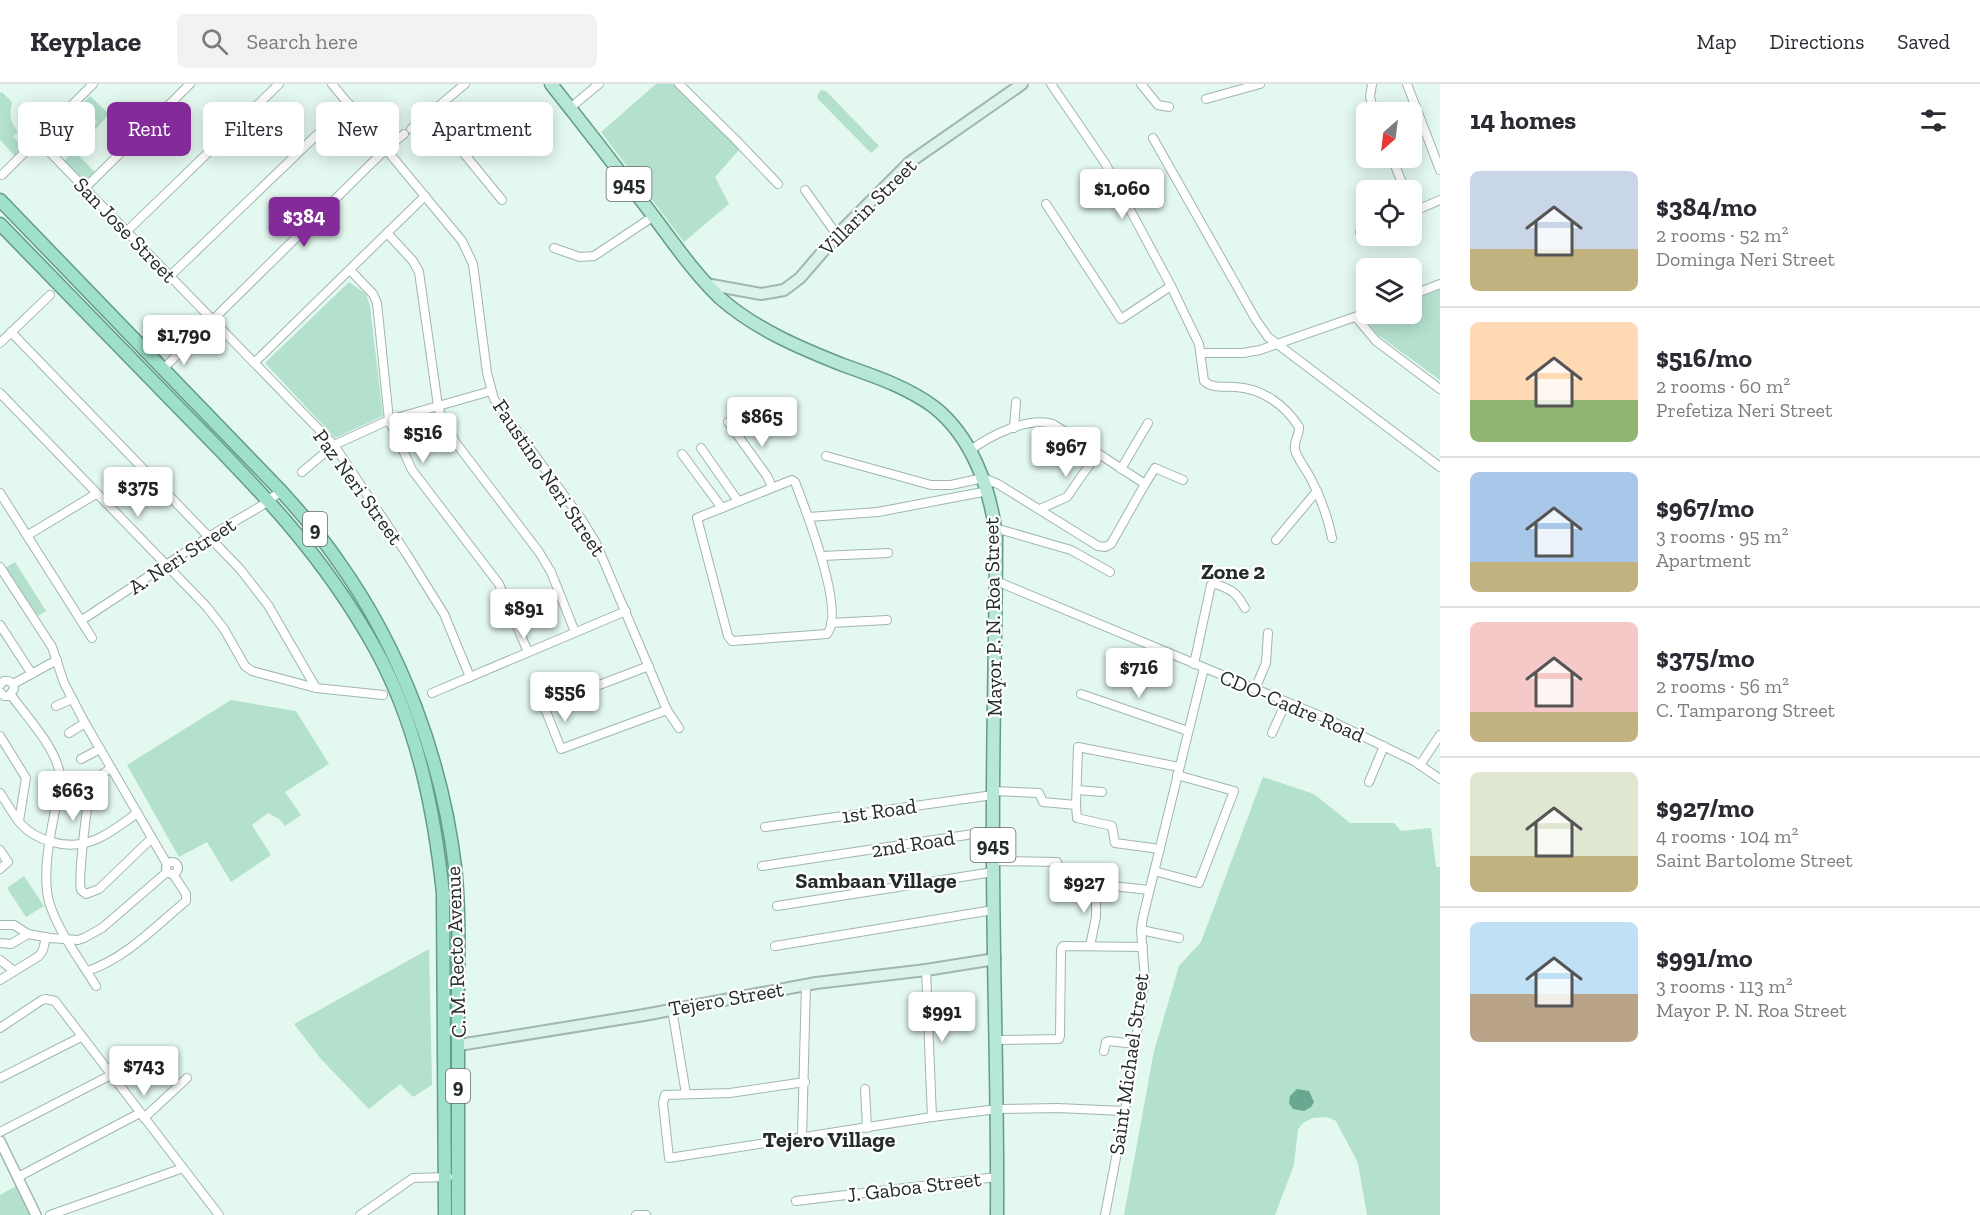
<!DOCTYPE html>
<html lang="en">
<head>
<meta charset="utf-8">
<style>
	:root { --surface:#fff; --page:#f2f2f3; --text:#2b2b33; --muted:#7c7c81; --line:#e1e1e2; --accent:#832b99 }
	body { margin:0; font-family:"Zilla Slab",serif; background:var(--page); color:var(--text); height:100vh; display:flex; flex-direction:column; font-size:22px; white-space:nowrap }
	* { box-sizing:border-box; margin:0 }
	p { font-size:20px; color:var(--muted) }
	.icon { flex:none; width:33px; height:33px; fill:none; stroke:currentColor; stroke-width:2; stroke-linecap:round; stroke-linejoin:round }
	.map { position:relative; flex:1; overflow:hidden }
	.side { display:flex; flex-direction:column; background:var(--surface); width:540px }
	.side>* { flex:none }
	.top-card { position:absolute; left:18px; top:18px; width:570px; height:54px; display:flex; gap:12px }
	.needle { width:39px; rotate:208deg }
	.tools { position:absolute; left:1356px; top:18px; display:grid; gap:12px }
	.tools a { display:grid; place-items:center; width:66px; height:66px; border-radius:9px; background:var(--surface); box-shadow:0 3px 15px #0003; font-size:30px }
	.price { position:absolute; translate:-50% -51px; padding:0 14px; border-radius:6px; background:#fff; color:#222; font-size:20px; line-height:39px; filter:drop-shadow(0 2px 3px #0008) }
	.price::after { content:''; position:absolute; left:50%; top:36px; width:18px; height:14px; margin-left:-9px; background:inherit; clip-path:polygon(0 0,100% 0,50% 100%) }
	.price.active { background:var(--accent); color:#fff }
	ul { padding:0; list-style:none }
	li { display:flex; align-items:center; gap:18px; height:150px; padding:0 30px }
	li+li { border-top:2px solid var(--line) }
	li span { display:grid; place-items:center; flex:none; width:168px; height:120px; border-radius:9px; color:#555 }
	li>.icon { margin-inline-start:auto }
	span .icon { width:72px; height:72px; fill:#fffc; stroke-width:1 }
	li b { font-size:26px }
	h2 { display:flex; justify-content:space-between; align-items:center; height:72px; padding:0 30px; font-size:26px }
	.chip { padding:0 21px; border-radius:9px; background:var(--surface); box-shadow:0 3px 15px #0003; font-size:21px; line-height:54px }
	.chip.active { background:var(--accent); color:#fff }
	header { display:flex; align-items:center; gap:36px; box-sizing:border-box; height:84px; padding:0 30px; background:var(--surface); border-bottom:2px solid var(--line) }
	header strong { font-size:28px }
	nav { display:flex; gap:33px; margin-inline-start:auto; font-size:21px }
	.search { width:420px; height:54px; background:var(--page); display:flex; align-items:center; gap:15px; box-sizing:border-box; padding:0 21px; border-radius:9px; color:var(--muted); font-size:22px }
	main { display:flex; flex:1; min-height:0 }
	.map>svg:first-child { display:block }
	.green { fill:#b4e0ce }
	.water { fill:#68a790 }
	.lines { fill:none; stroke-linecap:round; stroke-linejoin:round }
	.minor-casing { stroke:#a1b6ad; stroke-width:10 }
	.tertiary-casing { stroke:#a1b6ad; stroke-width:12 }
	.secondary-casing { stroke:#a1b6ad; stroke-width:14 }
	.primary-casing { stroke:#649c87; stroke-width:15 }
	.trunk-casing { stroke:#649c87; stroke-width:15 }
	.minor { stroke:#fff; stroke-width:8 }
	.tertiary { stroke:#fff; stroke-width:9 }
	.secondary { stroke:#dbf3ea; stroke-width:10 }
	.primary { stroke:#b7e8d6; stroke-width:12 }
	.trunk { stroke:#9fe0c8; stroke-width:12 }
	.labels { text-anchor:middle; stroke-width:4.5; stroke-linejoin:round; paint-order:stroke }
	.shield { fill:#fff; stroke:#666b69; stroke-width:1.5 }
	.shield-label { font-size:20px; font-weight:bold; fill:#242c29 }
	.street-label { font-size:21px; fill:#242c29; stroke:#fff }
	.neighbourhood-label { font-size:22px; font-weight:bold; fill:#242c29; stroke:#fff }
</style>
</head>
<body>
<header>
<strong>Keyplace</strong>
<div class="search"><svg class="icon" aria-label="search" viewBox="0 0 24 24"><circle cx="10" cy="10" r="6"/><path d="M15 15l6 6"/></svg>Search here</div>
<nav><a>Map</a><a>Directions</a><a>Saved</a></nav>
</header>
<main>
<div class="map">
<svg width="1440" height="1131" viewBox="0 0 1440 1131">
	<rect width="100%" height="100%" fill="#e3f8ef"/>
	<!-- green -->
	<g class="green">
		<polygon points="656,0 674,0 740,65 715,93 729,120 684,158 601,48"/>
		<polygon points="821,6 826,7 879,62 871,69 818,15 817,12"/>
		<path d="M2 8 12 18C9 30 10 38 18 48L13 52 23 64 15 72 0 56V9Z"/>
		<polygon points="90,12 109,30 92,49 87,43 89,41 92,43 97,38 93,34 95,30 89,26 84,31 78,24"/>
		<polygon points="74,67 95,88 84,98 64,77"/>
		<polygon points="349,198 366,210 370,222 383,332 335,354 265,279"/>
		<polygon points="1440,205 1440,296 1378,251 1365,235 1378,230 1412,230 1412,216"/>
		<polygon points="15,478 46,527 38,532 5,484"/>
		<polygon points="231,616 296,627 329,680 285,708 301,731 285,742 279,735 268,729 252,741 271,771 231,798 207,758 179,773 127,681"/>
		<polygon points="1263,693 1314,710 1350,739 1394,739 1401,747 1431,744 1436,783 1440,783 1440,1131 1367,1131 1358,1079 1336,1037 1327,1033 1313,1034 1303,1039 1298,1045 1294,1081 1275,1131 1124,1131 1154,967 1179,882 1201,858"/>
		<polygon points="24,792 44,822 26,833 7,804"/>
		<polygon points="429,865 432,1001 413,1013 400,1000 369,1025 321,975 294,940"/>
		<polygon points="16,1102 30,1131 0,1131 0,1111"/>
	</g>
	<!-- water -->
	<polygon class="water" points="1297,1005 1309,1007 1314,1018 1311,1023 1304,1027 1293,1025 1289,1019 1290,1012"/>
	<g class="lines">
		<defs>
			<g id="minor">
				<polyline points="332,0 462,157 473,180 487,289 494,315 582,436 596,459 667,626 679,644"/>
				<polyline points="679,0 735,55 778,100"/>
				<path d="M1051 0 1105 79 1171 202 1199 260 1204 297C1212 305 1226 302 1236 303 1263 305 1285 321 1299 343 1300 351 1293 357 1295 366 1298 376 1306 385 1311 395 1321 414 1328 434 1332 454"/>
				<polyline points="1141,0 1158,21 1169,23"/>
				<polyline points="1372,0 1370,13 1374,28"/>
				<polyline points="1407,0 1440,86"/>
				<polyline points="1206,15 1260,0"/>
				<polyline points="570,24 599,0"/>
				<polyline points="430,28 502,116"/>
				<polyline points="411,45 465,0"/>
				<polyline points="1153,54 1256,236 1268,253 1440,383"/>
				<polyline points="37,55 334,361 406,469 444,530 470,593"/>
				<polyline points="1392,74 1405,106"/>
				<polyline points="2,91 93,0"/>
				<polyline points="84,105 190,0"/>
				<polyline points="805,106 837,151"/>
				<polyline points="1046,120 1121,235 1171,202"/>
				<polyline points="1412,128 1440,116"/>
				<polyline points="126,148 279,0"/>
				<polyline points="1360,148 1366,145"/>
				<polyline points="387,149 413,177 419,188 438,322 442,335 456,359 539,468 551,488 575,548"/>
				<polyline points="554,164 580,173 594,172 654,132"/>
				<polyline points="350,186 373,210 377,219 389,336 412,386 499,500 528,568"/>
				<polyline points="169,193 349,20"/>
				<polyline points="1412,211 1440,200"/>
				<polyline points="1356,233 1376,257 1440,305"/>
				<polyline points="11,248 240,485 268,521 316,604"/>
				<polyline points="0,259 50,211"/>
				<polyline points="1201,269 1243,269 1260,266 1366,229"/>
				<polyline points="254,279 425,112"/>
				<polyline points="163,285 387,64 404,50"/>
				<polyline points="0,309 206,522 224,545 245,582 252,587 316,604 383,611"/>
				<polyline points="728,338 767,392 772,403"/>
				<polyline points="1014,344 1016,318"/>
				<polyline points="701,364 738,417"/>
				<polyline points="682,370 722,424"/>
				<path d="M826 372 931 401H951L983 394 998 400 1098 462 1105 463 1111 460 1145 400 1053 340C1027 332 990 352 969 367"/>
				<polyline points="1121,385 1148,339"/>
				<polyline points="302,388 334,361 389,336 491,307"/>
				<path d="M792 396 795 398C805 424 846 528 827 550L732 557 728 552 697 434Z"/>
				<polyline points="1145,400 1155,384 1183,396"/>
				<polyline points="0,409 92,554"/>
				<polyline points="1040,425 1067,413 1097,370"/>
				<polyline points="809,433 878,428 988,407"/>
				<polyline points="995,444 1071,466 1110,488"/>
				<polyline points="28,451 96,410"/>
				<polyline points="1276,456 1317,407"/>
				<polyline points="822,472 888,469"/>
				<polyline points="0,483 52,563 64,599 85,639 167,780"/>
				<polyline points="996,497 1323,633 1414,677 1440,695"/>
				<polyline points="82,536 210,452 261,422 281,407"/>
				<polyline points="831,539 887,536"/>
				<polyline points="0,541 32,590"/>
				<path d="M1194 580 1211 501 1216 500C1232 506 1236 508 1245 524"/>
				<polyline points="649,582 544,622 561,665 667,626"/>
				<polyline points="13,600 57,576"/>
				<path d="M0 601 4 597C10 596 14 599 14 605L9 612H4L0 608"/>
				<polyline points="1255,605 1266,579 1268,549"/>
				<polyline points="432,609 626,527"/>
				<polyline points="1081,610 1188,647"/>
				<path d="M11 611C29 636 58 665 61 696 55 730 39 788 50 821 60 850 80 876 96 902"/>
				<polyline points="56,622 72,615"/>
				<polyline points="69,649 85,639"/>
				<polyline points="1272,649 1286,618"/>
				<polyline points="0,652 26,694 19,737"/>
				<polyline points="81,675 100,665"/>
				<polyline points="1420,681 1440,651"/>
				<path d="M110 684C105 689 96 694 93 700 87 709 78 796 81 806L86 810 99 805 152 754"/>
				<polyline points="1369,698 1384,662"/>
				<polyline points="1077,706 1102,708"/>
				<polyline points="993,707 1039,709 1043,718 1076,721 1077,734 1112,742 1115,759 1160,765"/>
				<path d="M0 709C7 719 13 731 21 740 29 749 41 755 52 758 87 768 110 749 137 729"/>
				<polyline points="1076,721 1078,663 1179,683"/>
				<polyline points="765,743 993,711"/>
				<polyline points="0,766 8,778 0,785"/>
				<polyline points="993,777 1057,778 1064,795 1067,797 1149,806"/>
				<circle cx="172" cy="784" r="6"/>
				<polyline points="762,782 993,747"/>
				<polyline points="1154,787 1199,799 1234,707 1177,691"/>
				<polyline points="777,822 993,788"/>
				<polyline points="0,841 14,841 28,850 50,854 78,856 84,854 102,844 167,788"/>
				<polyline points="1141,846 1179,854"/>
				<polyline points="0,859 11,860 28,850"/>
				<polyline points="775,862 993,826"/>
				<polyline points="1090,862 1096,833 1096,818 1098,800"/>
				<polyline points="0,876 14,887"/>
				<polyline points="926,886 932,1033"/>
				<path d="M87 887C125 875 156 842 186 817V810L173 790"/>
				<polyline points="0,896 39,872 43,866 46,853"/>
				<polyline points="672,925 686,1010"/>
				<polyline points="0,944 42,916 46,915 55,917 219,1131"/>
				<polyline points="995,956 1059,955 1060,952 1061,865 1063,862 1143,863"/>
				<polyline points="1104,967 1106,958 1109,957 1135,960"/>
				<polyline points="0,994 81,953"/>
				<polyline points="805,998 730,1009 665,1011 663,1019 669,1074 932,1033 998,1025 1057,1024 1125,1027"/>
				<polyline points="865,1005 867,1044"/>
				<polyline points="144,1034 187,994"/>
				<polyline points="0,1048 111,991"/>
				<polyline points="802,1054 806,900"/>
				<polyline points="18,1093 140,1029"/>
				<polyline points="796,1117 997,1093"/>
				<polyline points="50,1131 183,1084"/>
				<polyline points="360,1131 413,1094 448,1093"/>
				<polyline points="636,1131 646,1131"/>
				<polyline points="1105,1131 1125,1027 1145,896 1141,846 1143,833 1204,584"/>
			</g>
			<polyline id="tertiary" points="0,1057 36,1131"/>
			<g id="secondary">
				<polyline points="706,200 761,210 784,206 800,194 837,151 910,78 1022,0"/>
				<polyline points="459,961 644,931 816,899 926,886 995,875"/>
			</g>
			<path id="primary" d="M551 0C586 44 620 88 654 133 675 161 695 190 720 214 755 245 800 264 843 281 874 292 907 303 934 323 972 353 990 404 996 451 996 557 992 662 993 768 993 889 998 1010 997 1131"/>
			<g id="trunk">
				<path d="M0 116 281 407C301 429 321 452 338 477 401 565 442 675 455 783 460 828 458 873 458 918 458 989 458 1060 458 1131"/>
				<path d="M0 140C61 203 122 265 183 328 258 404 324 471 376 566 417 641 434 725 443 809L445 1131"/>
			</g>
		</defs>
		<!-- minor casing -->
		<use href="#minor" class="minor-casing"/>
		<!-- tertiary casing -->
		<use href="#tertiary" class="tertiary-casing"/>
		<!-- secondary casing -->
		<use href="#secondary" class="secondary-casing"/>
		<!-- primary casing -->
		<use href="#primary" class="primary-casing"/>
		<!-- trunk casing -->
		<use href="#trunk" class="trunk-casing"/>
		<!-- minor -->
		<use href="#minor" class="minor"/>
		<!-- tertiary -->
		<use href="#tertiary" class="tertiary"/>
		<!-- secondary -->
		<use href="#secondary" class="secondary"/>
		<!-- primary -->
		<use href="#primary" class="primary"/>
		<!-- trunk -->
		<use href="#trunk" class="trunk"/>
	</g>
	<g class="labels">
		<!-- shield labels -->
		<g class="shield">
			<rect x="606.5" y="83" width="45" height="34" rx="4.5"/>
			<rect x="303" y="428" width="24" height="34" rx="4.5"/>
			<rect x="970.5" y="744" width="45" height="34" rx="4.5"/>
			<rect x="446" y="985" width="24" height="34" rx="4.5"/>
		</g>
		<g class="shield-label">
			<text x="629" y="107">945</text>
			<text x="315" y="452">9</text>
			<text x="993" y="768">945</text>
			<text x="458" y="1009">9</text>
		</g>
		<!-- street labels -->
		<g class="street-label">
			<text transform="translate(868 123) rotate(-45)" y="7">Villarin Street</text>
			<text transform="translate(125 146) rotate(46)" y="7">San Jose Street</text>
			<text transform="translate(549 394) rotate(56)" y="7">Faustino Neri Street</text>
			<text transform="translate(358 403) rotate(54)" y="7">Paz Neri Street</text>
			<text transform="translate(182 472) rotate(-33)" y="7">A. Neri Street</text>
			<text transform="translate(993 533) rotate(-91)" y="7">Mayor P. N. Roa Street</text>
			<text transform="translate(1292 622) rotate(23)" y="7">CDO-Cadre Road</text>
			<text transform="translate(879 727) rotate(-8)" y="7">1st Road</text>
			<text transform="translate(913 760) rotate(-9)" y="7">2nd Road</text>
			<text transform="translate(456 868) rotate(-92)" y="7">C. M. Recto Avenue</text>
			<text transform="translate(726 915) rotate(-10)" y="7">Tejero Street</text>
			<text transform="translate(1129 980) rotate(-82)" y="7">Saint Michael Street</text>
			<text transform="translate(914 1103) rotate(-7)" y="7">J. Gaboa Street</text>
		</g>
		<!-- neighbourhood labels -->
		<g class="neighbourhood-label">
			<text x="1233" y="495">Zone 2</text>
			<text x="876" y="804">Sambaan Village</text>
			<text x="829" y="1063">Tejero Village</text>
		</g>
	</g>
</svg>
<div class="tools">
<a><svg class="needle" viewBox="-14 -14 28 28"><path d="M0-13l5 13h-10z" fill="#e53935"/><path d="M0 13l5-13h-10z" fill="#7c7c81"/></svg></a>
<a><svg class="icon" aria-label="locate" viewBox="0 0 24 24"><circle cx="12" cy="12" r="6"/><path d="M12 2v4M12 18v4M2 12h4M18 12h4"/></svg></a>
<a><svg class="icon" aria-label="layers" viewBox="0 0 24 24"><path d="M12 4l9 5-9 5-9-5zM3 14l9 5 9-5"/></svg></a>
</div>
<b class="price" style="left:1122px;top:136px">$1,060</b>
<b class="price active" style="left:304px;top:164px">$384</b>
<b class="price" style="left:184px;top:282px">$1,790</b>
<b class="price" style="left:762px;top:364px">$865</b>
<b class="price" style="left:423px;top:380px">$516</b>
<b class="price" style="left:1066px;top:394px">$967</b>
<b class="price" style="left:138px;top:434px">$375</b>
<b class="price" style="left:524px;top:556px">$891</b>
<b class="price" style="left:1139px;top:615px">$716</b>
<b class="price" style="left:565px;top:639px">$556</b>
<b class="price" style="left:73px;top:738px">$663</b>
<b class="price" style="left:1084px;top:830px">$927</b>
<b class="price" style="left:942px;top:959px">$991</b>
<b class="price" style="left:144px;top:1013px">$743</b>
<div class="top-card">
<a class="chip">Buy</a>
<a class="chip active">Rent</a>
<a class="chip">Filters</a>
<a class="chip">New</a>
<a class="chip">Apartment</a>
</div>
</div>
<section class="side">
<h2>14 homes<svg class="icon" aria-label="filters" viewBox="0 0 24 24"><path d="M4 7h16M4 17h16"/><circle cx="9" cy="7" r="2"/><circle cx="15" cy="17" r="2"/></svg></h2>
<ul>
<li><span style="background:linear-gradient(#c9d6e8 65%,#c2b280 0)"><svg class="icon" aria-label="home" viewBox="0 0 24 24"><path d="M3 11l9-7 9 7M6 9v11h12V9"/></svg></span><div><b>$384/mo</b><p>2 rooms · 52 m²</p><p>Dominga Neri Street</p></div></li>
<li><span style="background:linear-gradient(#ffd9b3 65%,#8fb573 0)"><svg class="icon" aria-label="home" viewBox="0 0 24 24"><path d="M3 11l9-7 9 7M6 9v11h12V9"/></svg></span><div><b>$516/mo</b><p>2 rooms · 60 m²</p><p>Prefetiza Neri Street</p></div></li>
<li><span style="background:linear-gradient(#a9c7e8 75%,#c2b280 0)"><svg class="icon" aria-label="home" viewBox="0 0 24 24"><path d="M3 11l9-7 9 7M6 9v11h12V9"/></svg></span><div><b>$967/mo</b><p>3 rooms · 95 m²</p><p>Apartment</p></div></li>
<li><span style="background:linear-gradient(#f6c9c9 75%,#c2b280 0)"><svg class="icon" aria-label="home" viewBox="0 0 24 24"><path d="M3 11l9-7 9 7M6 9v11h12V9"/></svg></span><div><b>$375/mo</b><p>2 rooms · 56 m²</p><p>C. Tamparong Street</p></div></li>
<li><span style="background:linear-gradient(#dfe7d0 70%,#c2b280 0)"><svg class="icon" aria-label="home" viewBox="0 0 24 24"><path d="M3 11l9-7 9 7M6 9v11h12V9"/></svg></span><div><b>$927/mo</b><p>4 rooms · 104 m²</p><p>Saint Bartolome Street</p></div></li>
<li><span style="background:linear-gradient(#bfe0f5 60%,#b9a48a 0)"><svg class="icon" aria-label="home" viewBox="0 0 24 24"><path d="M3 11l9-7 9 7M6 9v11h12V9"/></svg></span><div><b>$991/mo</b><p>3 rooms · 113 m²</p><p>Mayor P. N. Roa Street</p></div></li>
</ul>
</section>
</main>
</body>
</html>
